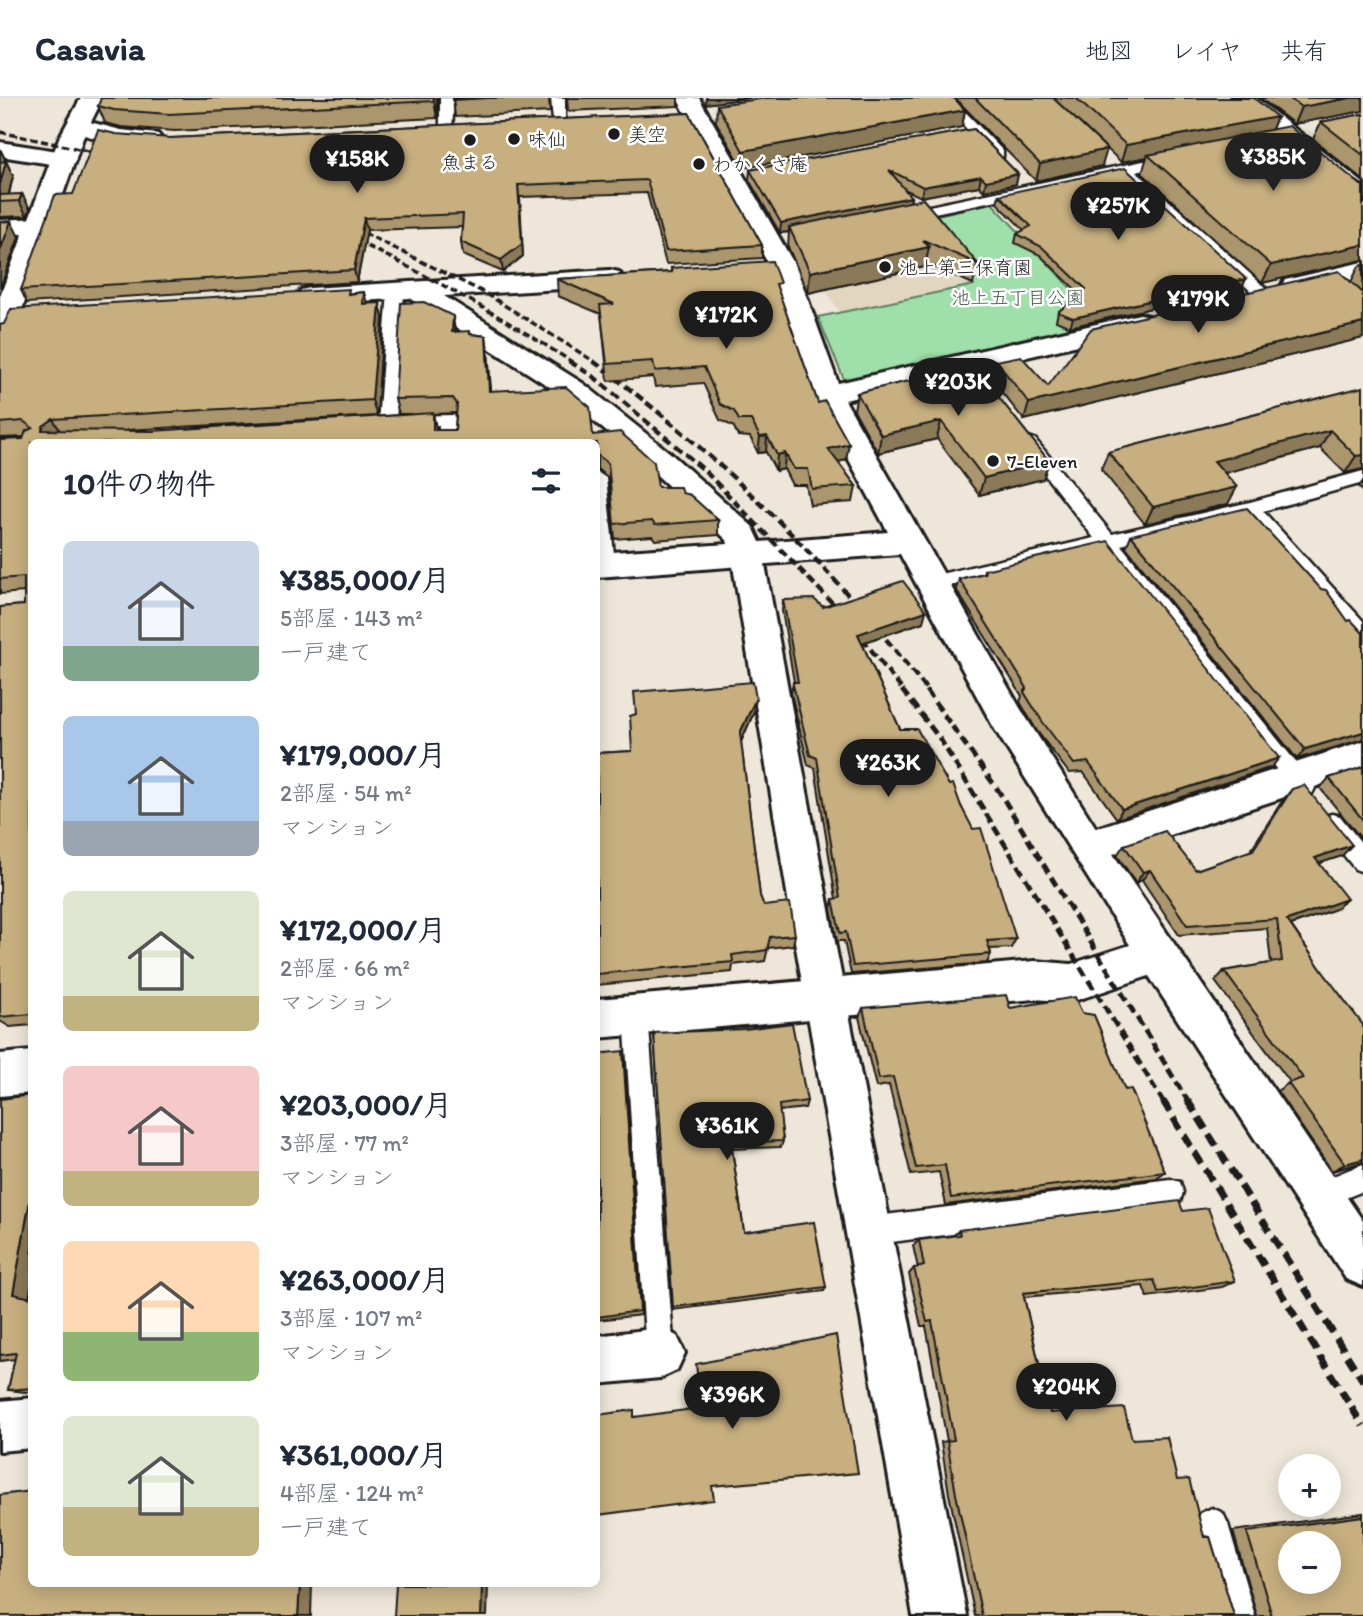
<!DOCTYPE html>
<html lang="ja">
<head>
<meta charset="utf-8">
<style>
	:root { --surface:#fff; --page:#f6f6f7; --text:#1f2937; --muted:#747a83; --line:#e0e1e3; --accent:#1c1c1c }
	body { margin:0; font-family:Itim,"Klee One",sans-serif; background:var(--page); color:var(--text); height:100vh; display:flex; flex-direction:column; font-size:26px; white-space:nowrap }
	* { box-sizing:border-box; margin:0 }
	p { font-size:23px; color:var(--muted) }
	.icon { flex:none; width:38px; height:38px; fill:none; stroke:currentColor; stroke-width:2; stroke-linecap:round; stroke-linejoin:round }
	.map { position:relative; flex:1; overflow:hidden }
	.panel { position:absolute; left:28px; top:341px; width:572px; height:1148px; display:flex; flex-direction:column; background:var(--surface); border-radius:10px; box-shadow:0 4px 18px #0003 }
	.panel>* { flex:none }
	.tools { position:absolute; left:1278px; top:1356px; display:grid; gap:14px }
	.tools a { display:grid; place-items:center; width:63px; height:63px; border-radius:50%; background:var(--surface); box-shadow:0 4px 18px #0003; font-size:35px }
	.price { position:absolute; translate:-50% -60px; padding:0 16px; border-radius:24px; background:var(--accent); color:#fff; font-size:23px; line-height:46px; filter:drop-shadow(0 2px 4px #0008) }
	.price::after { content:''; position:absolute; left:50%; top:42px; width:21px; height:16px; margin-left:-10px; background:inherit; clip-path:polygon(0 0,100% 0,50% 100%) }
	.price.current { background:#222; color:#fff }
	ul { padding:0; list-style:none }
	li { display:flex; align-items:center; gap:21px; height:175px; padding:0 35px }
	li span { display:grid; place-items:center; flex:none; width:196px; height:140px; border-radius:10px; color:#555 }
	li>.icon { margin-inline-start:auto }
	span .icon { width:84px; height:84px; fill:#fffc; stroke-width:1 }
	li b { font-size:30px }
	h2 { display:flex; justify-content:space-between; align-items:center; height:84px; padding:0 35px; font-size:30px }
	header { display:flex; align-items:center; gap:42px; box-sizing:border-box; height:98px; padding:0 35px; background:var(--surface); border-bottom:2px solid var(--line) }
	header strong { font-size:33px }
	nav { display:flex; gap:38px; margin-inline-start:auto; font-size:24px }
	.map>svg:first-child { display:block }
	.built { fill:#e2d6be }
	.green { fill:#9fdfa9; stroke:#5e7e62; stroke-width:2 }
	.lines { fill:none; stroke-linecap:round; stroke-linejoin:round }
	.lane-casing { stroke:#1c1c1c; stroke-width:5 }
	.street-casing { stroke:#1c1c1c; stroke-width:6 }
	.secondary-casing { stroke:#1c1c1c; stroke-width:6 }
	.lane { fill:#fff; fill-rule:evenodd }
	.street { fill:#fff; fill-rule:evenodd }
	.secondary { fill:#fff; fill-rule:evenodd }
	.rail-far3 { stroke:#1c1c1c; stroke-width:3.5; stroke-dasharray:7 3.5; stroke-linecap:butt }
	.rail-far2 { stroke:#1c1c1c; stroke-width:4.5; stroke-dasharray:9 4.5; stroke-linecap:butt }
	.rail-far1 { stroke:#1c1c1c; stroke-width:5; stroke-dasharray:10 5; stroke-linecap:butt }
	.rail { stroke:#1c1c1c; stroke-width:7; stroke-dasharray:13 7; stroke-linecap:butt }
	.wall { fill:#ab966d; stroke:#1c1c1c; stroke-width:2; fill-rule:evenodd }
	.shaded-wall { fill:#8b7a59; stroke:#1c1c1c; stroke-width:2 }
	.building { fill:#c7af7f; stroke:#1c1c1c; stroke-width:2; fill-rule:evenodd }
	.poi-dot { fill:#1c1c1c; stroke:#fff; stroke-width:2.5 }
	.labels { text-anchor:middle; stroke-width:5; stroke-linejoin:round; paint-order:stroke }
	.far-poi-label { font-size:19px; fill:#1c1c1c; stroke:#fff; text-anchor:start }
	.far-park-label { font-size:19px; fill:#4a604d; stroke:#fff }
</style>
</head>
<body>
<header>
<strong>Casavia</strong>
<nav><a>地図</a><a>レイヤ</a><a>共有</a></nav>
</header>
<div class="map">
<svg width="1363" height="1518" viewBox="0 0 1363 1518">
	<rect width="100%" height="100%" fill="#eee7d9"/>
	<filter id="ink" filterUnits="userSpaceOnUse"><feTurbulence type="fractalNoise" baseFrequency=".0143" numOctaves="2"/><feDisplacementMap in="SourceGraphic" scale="14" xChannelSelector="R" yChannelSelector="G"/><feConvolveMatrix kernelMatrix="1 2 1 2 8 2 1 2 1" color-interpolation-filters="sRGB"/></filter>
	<g filter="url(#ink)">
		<!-- built -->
		<polygon class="built" points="922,125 975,187 840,215 800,151"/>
		<!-- green -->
		<polygon class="green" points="992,105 1102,224 845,284 818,219 974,187 919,121"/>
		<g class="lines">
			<defs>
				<g id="lane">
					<polygon points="440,0 454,0 452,32 447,33 440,29"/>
					<polygon points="551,0 565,0 565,26 555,26 553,23"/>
					<polygon points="938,0 952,0 1003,53 1003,59 993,59"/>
					<polygon points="1172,57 1177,58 1177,64 1136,73 1268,192 1270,195 1268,198 1256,198 1123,76 901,122 894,118 901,114"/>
					<polygon points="396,188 404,193 396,323 404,318 454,317 457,321 456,345 438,345 439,327 404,330 396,325 393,329 387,331 378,325 388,193"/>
					<polygon points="1029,339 1035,341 1112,436 1250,404 1363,373 1363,385 1263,413 1363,523 1363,544 1356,541 1246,417 1121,447 1312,684 1315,690 1312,696 1304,699 1296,696 1103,451 932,492 925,490 922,485 925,480 932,478 1094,440 1023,349 1020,345 1023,341"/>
					<polygon points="597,374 606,380 615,466 612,471 605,473 597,468"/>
					<polygon points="1332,716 1340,718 1363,747 1363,774 1355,771 1324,732 1321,725 1324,718"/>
					<polygon points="636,905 645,909 648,917 674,1255 670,1265 660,1269 650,1265 646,1255 624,917 627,909"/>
					<polygon points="1363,1066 1363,1093 1321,1110 1311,1107 1308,1097 1311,1087"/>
					<polygon points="1170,1081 1180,1084 1183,1094 1180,1104 1170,1107 869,1147 859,1143 855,1133 859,1123 869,1119"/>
					<polygon points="1212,1410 1223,1415 1228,1426 1255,1518 1223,1518 1196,1426 1201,1415"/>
				</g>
				<g id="street">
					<polygon points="677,0 699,0 796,169 838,285 1140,216 1150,218 1154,224 1150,230 845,302 1020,610 1096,730 1363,643 1363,673 1113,756 1363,1123 1363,1188 1346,1181 1149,878 1071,904 1035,901 597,940 597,901 1035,863 1071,866 1130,847 994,630 900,456 597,479 597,455 728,446 727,442 647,368 564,298 410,200 310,206 301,204 297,198 301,192 310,190 610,172 619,174 623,180 619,186 610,188 444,198 584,286 669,354 753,429 760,444 888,434 814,297 770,169"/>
					<polygon points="1231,0 1256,0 1363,85 1363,104 1354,102"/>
					<path d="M78 21 121 32 158 36 162 41 158 46C130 53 97 40 70 33L67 28 70 23Z"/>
					<polygon points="0,44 64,54 72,56 76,61 72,66 64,68 0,58"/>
					<polygon points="39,120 48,123 52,128 48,133 0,138 0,122"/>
					<polygon points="1363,164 1363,180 1294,196 1285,194 1281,188 1285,182"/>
					<polygon points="32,953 32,995 0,998 0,956"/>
					<polygon points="660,1230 677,1238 685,1255 677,1272 660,1280 597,1286 597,1238"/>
					<polygon points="32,1300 32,1350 0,1353 0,1303"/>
				</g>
				<g id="secondary">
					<polygon points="81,0 103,0 83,40 14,234 10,240 0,242 0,198 59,40"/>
					<polygon points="747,445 758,448 763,456 837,855 967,1518 913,1518 797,855 731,456 736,448"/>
				</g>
			</defs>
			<!-- lane casing -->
			<use href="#lane" class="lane-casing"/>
			<!-- street casing -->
			<use href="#street" class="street-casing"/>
			<!-- secondary casing -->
			<use href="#secondary" class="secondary-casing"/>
			<!-- lane -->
			<use href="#lane" class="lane"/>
			<!-- street -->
			<use href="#street" class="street"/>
			<!-- secondary -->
			<use href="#secondary" class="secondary"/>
			<!-- rail-far3 -->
			<g class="rail-far3">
				<polyline points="0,34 107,57"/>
				<polyline points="364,135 485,195 595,264"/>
				<path d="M348 139C426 176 499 217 572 264"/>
			</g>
			<!-- rail-far2 -->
			<g class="rail-far2">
				<polyline points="569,263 594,279 704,372 845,518 903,593"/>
				<path d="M593 263C725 362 826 463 928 593"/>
			</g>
			<!-- rail-far1 -->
			<g class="rail-far1">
				<polyline points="902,592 940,641 1164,1005"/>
				<polyline points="926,592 998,692 1189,1005"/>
			</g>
			<!-- rail -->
			<g class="rail">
				<polyline points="1163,1003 1363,1328"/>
				<polyline points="1188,1003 1363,1283"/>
			</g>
		</g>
		<!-- wall -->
		<g class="wall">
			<polygon points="437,0 437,20 175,33 121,29 105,25 98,8"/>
			<polygon points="453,0 549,0 550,14 455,19"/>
			<polygon points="567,0 678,0 678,8 568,13"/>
			<polygon points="955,0 1053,0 1102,68 1036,83"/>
			<polygon points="1053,0 1254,0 1272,31 1363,87 1363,162 1262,185 1142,75 1147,59 1121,64"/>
			<polygon points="1260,0 1363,0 1363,13 1294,26"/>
			<polygon points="717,7 965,12 962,29 743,70 716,24"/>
			<polygon points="689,15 762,147 762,160 666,166 647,95 520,99 523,158 503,174 463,157 461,144 462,129 367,132 357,184 27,205 21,192 73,96 171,40"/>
			<polygon points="1363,16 1363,82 1313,41 1321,24"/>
			<polygon points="974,31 1018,76 1016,86 984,93 979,88 921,99 904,91 911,99 910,104 978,166 973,186 926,165 925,169 808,195 788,149 789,134 780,135 749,82 750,72"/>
			<polygon points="0,51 5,61 4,63 6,63 13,78 9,97 22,96 30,111 27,118 0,119"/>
			<polygon points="999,97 1246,181 1242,189 1070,229 1056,223 1058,214 1080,196 1040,157 1015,145 1017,136 1024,132 997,105"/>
			<polygon points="1363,167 1363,240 1024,322 991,281 996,263 1048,288 1351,184 1359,168"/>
			<polygon points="671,170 779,195 818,305 846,362 838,364 856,388 853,404 810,407 806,387 792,387 784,371 776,373 766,354 758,355 750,339 738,338 734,329 720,322 703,285 655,289 653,279 608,283 601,216 558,198 557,181 671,174"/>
			<path d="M364 194 367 206 383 220 377 318 127 332 152 333 413 316H399L395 301 455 234 486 238 488 253 491 293 593 337 658 389 682 395 718 422V437L655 442 652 438 615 441 609 380 597 371V345H32V927L10 929 0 923V509L24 507V494L0 496V342L23 341 24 339 0 340V227ZM456 315 455 332H436L433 316Z"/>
			<polygon points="974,268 1049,363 1043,381 979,397 937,341 878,355 854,312 857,295"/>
			<polygon points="1363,289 1363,371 1345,375 1320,350 1224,375 1228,406 1145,426 1101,371 1108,354"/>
			<polygon points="1363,383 1363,393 1359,389"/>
			<polygon points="1131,437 1348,523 1363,535 1363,641 1297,661 1126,449"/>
			<polygon points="984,472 1272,669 1117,721 1083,674 1069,675 1037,633 1020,604 1022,598 956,491 959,481 983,475"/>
			<polygon points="783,502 923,524 862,545 900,631 961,708 1016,841 1011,850 990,851 991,856 987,865 851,876 844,843 837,843 831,810 833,801 836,801 815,670 808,667 791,595 793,584 794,584 782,513"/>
			<polygon points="754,614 741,644 760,798 764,808 795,837 793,847 768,850 765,863 733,867 732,874 597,887 597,655 632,653"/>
			<polygon points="1363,669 1363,743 1320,690 1329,680"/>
			<polygon points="1292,691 1342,758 1320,765 1336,811 1291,827 1323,874 1363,927 1363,1064 1332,1073 1277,993 1290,984 1215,883 1224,873 1271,865 1267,830 1179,837 1142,782 1136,785 1117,757 1124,747 1196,772 1250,753 1282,703"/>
			<polygon points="863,910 1010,910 1082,915 1125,992 1165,1074 1156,1080 946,1107 939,1074 911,1077 889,987 876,989 859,919"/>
			<polygon points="654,935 807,1003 805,1010 779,1013 783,1043 781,1049 732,1051 744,1134 826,1189 824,1193 673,1212"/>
			<polygon points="597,956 624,960 641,1217 597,1222"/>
			<polygon points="32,997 32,1184 29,1199 32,1199 32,1294 25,1294 8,1292 15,1261 0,1263 0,999 3,1001"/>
			<polygon points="1183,1113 1235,1183 1222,1189 1147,1199 1143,1188 1024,1199 1050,1315 1132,1341 1177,1382 1204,1438 1210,1439 1234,1518 975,1518 949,1396 941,1344 947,1343 926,1228 921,1228 909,1176 914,1170 918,1170 913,1148 919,1142 953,1138 959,1132"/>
			<polygon points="1363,1415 1363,1518 1257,1518 1233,1433"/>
		</g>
		<!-- shaded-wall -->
		<g class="shaded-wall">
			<polygon points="434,0 437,0 437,20 434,3"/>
			<polygon points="706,0 751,0 705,6"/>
			<polygon points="1350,0 1363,0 1363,13 1294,26 1301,9"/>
			<polygon points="965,12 962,29 743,70 743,53"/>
			<polygon points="1277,19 1270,36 1148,57 1147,59 1121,64 1126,47"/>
			<polygon points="0,51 5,61 0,72"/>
			<polygon points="1107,51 1102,68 1036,83 1040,66"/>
			<polygon points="6,63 13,78 7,103 0,103 0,86"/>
			<polygon points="1018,76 1016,86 984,93 986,83"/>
			<polygon points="981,78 979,88 921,99 923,89"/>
			<polygon points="518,87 523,158 503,174 501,162"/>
			<polygon points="22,96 30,111 27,118 19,103"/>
			<polygon points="911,99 909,109 789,129 789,134 780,135 781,125"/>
			<polygon points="364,120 367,132 357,184 354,172"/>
			<polygon points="11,123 19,139 0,190 0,153"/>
			<polygon points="1363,147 1363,162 1262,185 1271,167"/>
			<polygon points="929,149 925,169 808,195 810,174"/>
			<polygon points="1246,181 1242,189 1070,229 1073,220"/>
			<polygon points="380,205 383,220 377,318 372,302"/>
			<polygon points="453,218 455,234 455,250 452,234"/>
			<polygon points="1363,225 1363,240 1024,322 1029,305"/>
			<polygon points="486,238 488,253 492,308 489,293"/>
			<polygon points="433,315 436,330 436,345 433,332"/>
			<polygon points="53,321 62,336 42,332 43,328"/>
			<polygon points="941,323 937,341 878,355 881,337"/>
			<polygon points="1330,332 1320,350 1205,380 1214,363"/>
			<polygon points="767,338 766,354 758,355 760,339"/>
			<polygon points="849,346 846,362 826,367 828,351"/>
			<polygon points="785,355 784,371 776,373 777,357"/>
			<polygon points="1363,357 1363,371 1345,375 1356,358"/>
			<polygon points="1049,363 1043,381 979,397 984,380"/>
			<polygon points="1237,389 1228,406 1145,426 1153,409"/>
			<polygon points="926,513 923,524 856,547 858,536"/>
			<polygon points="756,600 754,614 739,648 740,635"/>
			<polygon points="1363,634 1363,641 1297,661 1305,651"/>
			<polygon points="1279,660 1272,669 1117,721 1122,711"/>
			<polygon points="1352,747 1342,758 1305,770 1315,760"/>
			<polygon points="1150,772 1142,782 1136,785 1143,774"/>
			<polygon points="1347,801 1336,811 1277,832 1287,822"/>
			<polygon points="1363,1061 1363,1064 1332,1073 1345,1066"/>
			<polygon points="32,1091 32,1184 29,1201 13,1196"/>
			<polygon points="300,1486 312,1486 311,1518 298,1518"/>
			<polygon points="482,1486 488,1486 487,1518 481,1518"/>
		</g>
		<!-- building -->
		<g class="building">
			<polygon points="101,0 434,0 434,3 169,16 114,12 98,8"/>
			<polygon points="453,0 489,0 453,2"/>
			<polygon points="767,0 954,0 965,12 743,53 717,7"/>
			<polygon points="975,0 1053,0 1107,51 1040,66"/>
			<polygon points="1076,0 1254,0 1277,19 1126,47"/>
			<polygon points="1289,0 1350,0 1301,9"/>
			<polygon points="689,15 762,147 666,153 647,82 518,87 522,146 501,162 461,144 463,116 364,120 354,172 21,192 55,97 73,96 98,32 116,36 171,40"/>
			<polygon points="1363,16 1363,57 1321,24"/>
			<polygon points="1289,28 1361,87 1363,87 1363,147 1271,167 1148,57"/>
			<polygon points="974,31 1018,76 986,83 981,78 923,89 889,72 911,99 781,125 750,72"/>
			<polygon points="6,63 0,86 0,64"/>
			<polygon points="1125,70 1246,181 1073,220 1058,214 1086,191 1042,149 1017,136 1031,128 999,97"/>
			<polygon points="22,96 19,103 0,104 0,97"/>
			<polygon points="923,101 978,166 923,142 929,149 810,174 789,129"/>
			<polygon points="11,123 0,153 0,124"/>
			<polygon points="772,163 780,185 776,186 818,305 825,303 849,346 828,351 856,388 812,391 808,371 794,371 785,355 777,357 767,338 760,339 751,322 739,322 734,313 720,306 704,269 655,273 653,263 607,266 600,207 614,206 557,181 672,174 671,170"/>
			<polygon points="1339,173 1363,195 1363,225 1029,305 996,263 1021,258 1048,288 1091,231"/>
			<polygon points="349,191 348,196 364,194 363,206 380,205 372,302 53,321 43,328 42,332 152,333 433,315 433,332 455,332 457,306 453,300 395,301 401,205 424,204 453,218 452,234 470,233 470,236 486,238 489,293 566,289 590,309 593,337 620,334 654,364 658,389 680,389 682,395 690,397 718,422 655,427 652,423 614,426 608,365 597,357 597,345 32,345 32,916 0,919 0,509 24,507 24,479 0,481 0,342 23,341 26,333 33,330 23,323 0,325 0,227 4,226 11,211"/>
			<polygon points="974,268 1049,363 984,380 941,323 881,337 857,295"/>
			<polygon points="1363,289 1363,357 1356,358 1330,332 1214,363 1237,389 1153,409 1108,354"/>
			<polygon points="1247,410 1321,491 1326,492 1348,523 1351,522 1363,535 1363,634 1305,651 1131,437"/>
			<polygon points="1108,443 1279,660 1122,711 1088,664 1074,666 1042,623 1024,594 1027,590 959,481 985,475 984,472"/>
			<polygon points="903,483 926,513 858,536 900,631 917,631 949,687 953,686 961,708 973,731 981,730 1016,841 987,843 991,856 853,868 846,834 840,835 833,801 840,800 817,660 810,657 793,587 793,584 798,584 783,502 814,501 823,509"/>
			<polygon points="753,584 756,600 740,635 760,798 764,808 790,805 795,837 770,839 767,852 732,857 733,864 597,876 597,655 632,653 630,618 636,616 634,594"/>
			<polygon points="1363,669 1363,722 1329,680"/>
			<polygon points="1304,687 1352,747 1315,760 1347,801 1287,822 1323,874 1363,927 1363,1061 1345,1066 1288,985 1303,980 1224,873 1282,863 1277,821 1187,827 1150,772 1143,774 1124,747 1165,733 1196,772 1253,752 1292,691"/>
			<polygon points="1006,897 1010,910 1075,899 1082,915 1094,917 1125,992 1131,991 1165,1074 951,1100 945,1067 916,1070 893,979 879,981 863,910"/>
			<polygon points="792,925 807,1003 779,1007 783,1043 731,1045 744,1134 814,1124 826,1189 673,1209 654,935 745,931"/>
			<polygon points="623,953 640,1213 597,1219 597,956"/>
			<polygon points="32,997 32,1091 13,1196 32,1200 32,1290 8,1292 16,1255 0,1257 0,1001"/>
			<polygon points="1179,1103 1183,1113 1208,1110 1235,1183 1158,1194 1154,1182 1023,1195 1050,1315 1124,1310 1132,1341 1167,1339 1177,1382 1189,1381 1204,1439 1210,1439 1234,1518 982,1518 956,1396 947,1343 954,1342 932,1223 927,1224 914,1170 924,1168 919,1142 960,1137 959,1132"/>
			<polygon points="836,1237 858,1375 712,1388 714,1402 597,1417 597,1317 634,1312 634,1319 701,1310 696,1266"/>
			<polygon points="32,1393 32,1486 300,1486 298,1518 0,1518 0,1397"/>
			<path d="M1363 1418V1518H1272L1247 1434ZM1290 1446H1328V1484H1290Z"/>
			<polygon points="396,1486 482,1486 481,1518 394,1518"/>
		</g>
	</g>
	<!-- markers -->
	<g class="poi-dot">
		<circle cx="614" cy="36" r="7"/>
		<circle cx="514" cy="41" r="7"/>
		<circle cx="470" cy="42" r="7"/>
		<circle cx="699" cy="66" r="7"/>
		<circle cx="885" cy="169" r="7"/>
		<circle cx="993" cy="363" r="7"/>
	</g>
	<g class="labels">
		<!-- far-poi labels -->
		<g class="far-poi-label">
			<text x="628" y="43">美空</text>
			<text x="528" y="48">味仙</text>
			<text x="470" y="71" text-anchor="middle">魚まる</text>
			<text x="713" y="73">わかくさ庵</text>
			<text x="899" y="176">池上第三保育園</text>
			<text x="1007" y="370">7-Eleven</text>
		</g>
		<!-- far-park labels -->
		<g class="far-park-label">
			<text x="1018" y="206">池上五丁目公園</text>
		</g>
	</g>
</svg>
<div class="tools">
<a>+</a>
<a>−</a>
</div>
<b class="price current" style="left:1273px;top:95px">¥385K</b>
<b class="price" style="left:357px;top:97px">¥158K</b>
<b class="price" style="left:1118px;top:144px">¥257K</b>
<b class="price" style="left:1198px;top:237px">¥179K</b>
<b class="price" style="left:726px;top:253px">¥172K</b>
<b class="price" style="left:958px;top:320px">¥203K</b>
<b class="price" style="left:888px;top:701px">¥263K</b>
<b class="price" style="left:727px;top:1064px">¥361K</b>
<b class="price" style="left:1066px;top:1325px">¥204K</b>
<b class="price" style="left:732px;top:1333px">¥396K</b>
<section class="panel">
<h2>10件の物件<svg class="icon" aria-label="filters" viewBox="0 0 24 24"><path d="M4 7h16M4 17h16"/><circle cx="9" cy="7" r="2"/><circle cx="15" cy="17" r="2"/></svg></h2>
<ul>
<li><span style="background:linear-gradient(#c9d6e8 75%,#7fa58c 0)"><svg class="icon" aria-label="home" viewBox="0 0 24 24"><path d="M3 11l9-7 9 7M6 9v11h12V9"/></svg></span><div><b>¥385,000/月</b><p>5部屋 · 143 m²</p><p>一戸建て</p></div></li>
<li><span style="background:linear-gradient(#a9c7e8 75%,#9aa5b1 0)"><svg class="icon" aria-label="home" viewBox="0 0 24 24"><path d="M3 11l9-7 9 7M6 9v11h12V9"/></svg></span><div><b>¥179,000/月</b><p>2部屋 · 54 m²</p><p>マンション</p></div></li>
<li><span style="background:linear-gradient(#dfe7d0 75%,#c2b280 0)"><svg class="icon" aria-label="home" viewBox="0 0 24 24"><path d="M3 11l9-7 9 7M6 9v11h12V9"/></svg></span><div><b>¥172,000/月</b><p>2部屋 · 66 m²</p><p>マンション</p></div></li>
<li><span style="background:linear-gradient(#f6c9c9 75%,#c2b280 0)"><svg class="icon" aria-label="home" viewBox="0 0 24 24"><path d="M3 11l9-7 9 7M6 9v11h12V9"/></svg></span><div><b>¥203,000/月</b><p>3部屋 · 77 m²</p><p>マンション</p></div></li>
<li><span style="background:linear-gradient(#ffd9b3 65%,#8fb573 0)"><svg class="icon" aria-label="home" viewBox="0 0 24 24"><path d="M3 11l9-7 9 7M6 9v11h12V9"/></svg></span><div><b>¥263,000/月</b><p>3部屋 · 107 m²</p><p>マンション</p></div></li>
<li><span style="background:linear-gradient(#dfe7d0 65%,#c2b280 0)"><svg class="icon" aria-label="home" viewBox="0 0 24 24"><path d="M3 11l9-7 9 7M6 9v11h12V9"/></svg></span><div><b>¥361,000/月</b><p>4部屋 · 124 m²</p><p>一戸建て</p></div></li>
</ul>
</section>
</div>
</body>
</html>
